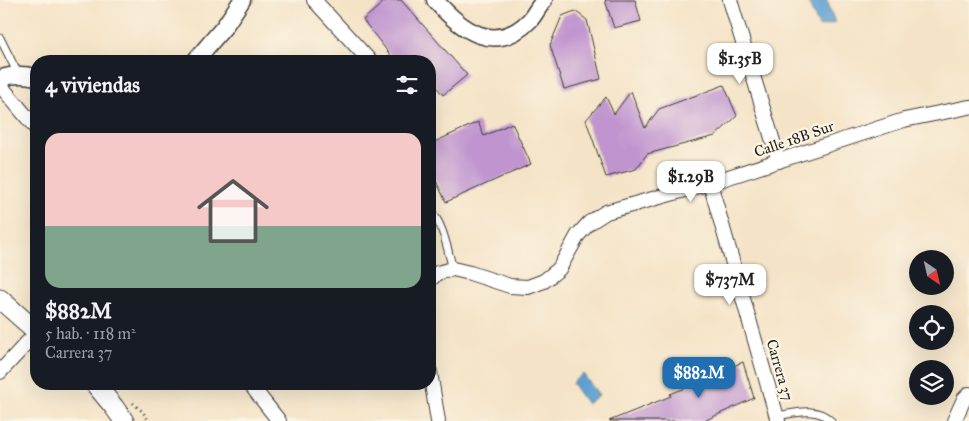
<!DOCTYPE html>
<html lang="es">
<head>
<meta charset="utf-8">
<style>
	:root { --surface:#171b24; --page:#242831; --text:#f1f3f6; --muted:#9ea1a6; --accent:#1f6fb2 }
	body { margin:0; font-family:"IM FELL Great Primer",serif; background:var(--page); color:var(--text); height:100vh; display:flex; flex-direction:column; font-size:19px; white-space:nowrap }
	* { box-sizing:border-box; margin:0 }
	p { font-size:16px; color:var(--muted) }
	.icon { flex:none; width:28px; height:28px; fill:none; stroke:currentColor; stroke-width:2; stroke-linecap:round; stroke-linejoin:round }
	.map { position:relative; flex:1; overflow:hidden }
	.drawer { position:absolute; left:30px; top:55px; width:406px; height:335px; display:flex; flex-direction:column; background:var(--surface); border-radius:20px; box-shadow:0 5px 20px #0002 }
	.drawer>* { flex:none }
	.needle { width:32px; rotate:146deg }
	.buttons { position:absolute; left:909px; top:250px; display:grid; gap:10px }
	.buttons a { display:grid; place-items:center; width:45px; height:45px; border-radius:50%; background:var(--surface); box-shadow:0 5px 20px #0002; font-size:25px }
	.price { position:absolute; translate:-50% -42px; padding:0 11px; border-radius:10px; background:#fff; color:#222; font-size:16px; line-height:32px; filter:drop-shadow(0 1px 2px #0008) }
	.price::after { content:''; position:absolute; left:50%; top:30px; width:15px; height:11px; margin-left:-8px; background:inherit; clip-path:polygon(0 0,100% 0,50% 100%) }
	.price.on { background:var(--accent); color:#fff }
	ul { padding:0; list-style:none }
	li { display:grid; align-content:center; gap:10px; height:265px; padding:0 15px }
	li span { display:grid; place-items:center; height:155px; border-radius:15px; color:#555 }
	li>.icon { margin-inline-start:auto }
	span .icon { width:90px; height:90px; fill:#fffc; stroke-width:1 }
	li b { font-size:21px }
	h2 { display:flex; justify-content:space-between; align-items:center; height:60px; padding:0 15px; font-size:21px }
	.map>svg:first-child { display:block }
	.water { fill:#5fa0d2; stroke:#3e5e77 }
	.building { fill:#bf94cf }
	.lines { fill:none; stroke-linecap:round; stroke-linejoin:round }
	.service-casing { stroke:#3c3a36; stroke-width:9 }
	.minor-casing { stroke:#3c3a36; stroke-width:16 }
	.tertiary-casing { stroke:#3c3a36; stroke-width:19 }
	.secondary-casing { stroke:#3c3a36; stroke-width:21 }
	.path { stroke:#3c3a36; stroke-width:3; stroke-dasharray:1 4; stroke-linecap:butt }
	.service { stroke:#fff; stroke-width:7 }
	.minor { stroke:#fff; stroke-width:14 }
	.tertiary { stroke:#fff; stroke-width:16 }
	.secondary { stroke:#fff; stroke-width:19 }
	.labels { text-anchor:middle; stroke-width:4.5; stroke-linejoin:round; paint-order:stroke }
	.street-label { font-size:15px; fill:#1c1c1c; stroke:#fcf5e5 }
</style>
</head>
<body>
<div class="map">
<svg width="969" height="421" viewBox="0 0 969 421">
	<rect width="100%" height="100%" fill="#fcf5e5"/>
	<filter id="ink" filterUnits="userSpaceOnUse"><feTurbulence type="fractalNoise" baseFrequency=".02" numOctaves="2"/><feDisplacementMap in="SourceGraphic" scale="10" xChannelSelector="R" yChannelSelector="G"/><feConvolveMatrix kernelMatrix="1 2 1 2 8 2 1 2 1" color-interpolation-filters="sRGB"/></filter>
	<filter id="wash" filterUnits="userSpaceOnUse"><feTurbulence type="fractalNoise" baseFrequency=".0096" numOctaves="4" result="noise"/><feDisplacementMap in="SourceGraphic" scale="20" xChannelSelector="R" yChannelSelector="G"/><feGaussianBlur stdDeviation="1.12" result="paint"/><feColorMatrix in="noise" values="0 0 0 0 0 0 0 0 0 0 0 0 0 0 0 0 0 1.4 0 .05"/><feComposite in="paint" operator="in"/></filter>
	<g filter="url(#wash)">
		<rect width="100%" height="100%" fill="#f4e3c6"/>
		<!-- water -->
		<g class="water">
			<polygon points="817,0 827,0 835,23 819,27 808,2"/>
			<polygon points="583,374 599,395 587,404 572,383"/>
		</g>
		<g id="blocks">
			<!-- building -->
			<g class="building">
				<polygon points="386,0 401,0 467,75 443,95 430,79 430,61 395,61 363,20"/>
				<polygon points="605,0 635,0 641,21 614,28"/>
				<polygon points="575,11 587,20 601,79 564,89 550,45 562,16"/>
				<polygon points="724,85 737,116 715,136 647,154 636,169 606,177 586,120 606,97 614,114 631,91 645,128 659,109"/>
				<polygon points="478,122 484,136 512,123 531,164 446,202 430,168 430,144"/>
				<polygon points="743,362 754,398 704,421 609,421 671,396 670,394 707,380 706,377"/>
			</g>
		</g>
	</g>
	<g filter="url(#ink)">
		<use href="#blocks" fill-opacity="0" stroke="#3c3a36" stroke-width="1"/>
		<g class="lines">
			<defs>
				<g id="service">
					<polyline points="0,38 18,74"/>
					<path d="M430 211C443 221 448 253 453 269"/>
					<path d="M777 416C795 413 817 406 831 421"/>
				</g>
				<g id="minor">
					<polyline points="314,0 370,61"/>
					<polyline points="730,0 779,161"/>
					<polyline points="0,85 36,128"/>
					<polyline points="710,183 778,421"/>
					<polyline points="430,280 437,273 453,269 470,273 510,286 528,287 544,281 559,269 578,235 589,223 606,212 710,183 904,120 969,107"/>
					<polyline points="0,372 36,333"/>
					<polyline points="430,372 438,421"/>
					<polyline points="250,384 279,421"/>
					<polyline points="954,421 964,399 969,394"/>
				</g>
				<g id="tertiary">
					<path d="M435 0C461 30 495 56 530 20 535 14 539 6 544 0"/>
					<polyline points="195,61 224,27 242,0"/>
					<path d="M0 79C12 74 23 74 36 77"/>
				</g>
				<g id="secondary">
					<polyline points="0,299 36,331"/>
					<polyline points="95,384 114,407 124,421"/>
				</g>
			</defs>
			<!-- service casing -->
			<use href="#service" class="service-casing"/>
			<!-- minor casing -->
			<use href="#minor" class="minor-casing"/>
			<!-- tertiary casing -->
			<use href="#tertiary" class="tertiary-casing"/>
			<!-- secondary casing -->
			<use href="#secondary" class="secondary-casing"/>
			<!-- path -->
			<polyline class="path" points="133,403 142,411 149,421"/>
			<!-- service -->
			<use href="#service" class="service"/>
			<!-- minor -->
			<use href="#minor" class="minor"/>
			<!-- tertiary -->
			<use href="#tertiary" class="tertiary"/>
			<!-- secondary -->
			<use href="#secondary" class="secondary"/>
		</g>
	</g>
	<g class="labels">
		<!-- street labels -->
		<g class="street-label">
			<text transform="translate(794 139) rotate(-19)" y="5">Calle 18B Sur</text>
			<text transform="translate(780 370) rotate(74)" y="5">Carrera 37</text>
		</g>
	</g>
</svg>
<div class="buttons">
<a><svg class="needle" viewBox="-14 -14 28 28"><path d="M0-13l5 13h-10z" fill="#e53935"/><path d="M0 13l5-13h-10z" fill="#9ea1a6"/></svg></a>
<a><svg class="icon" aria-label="locate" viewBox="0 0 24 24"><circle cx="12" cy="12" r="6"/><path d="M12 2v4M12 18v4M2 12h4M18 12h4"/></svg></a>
<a><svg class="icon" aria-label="layers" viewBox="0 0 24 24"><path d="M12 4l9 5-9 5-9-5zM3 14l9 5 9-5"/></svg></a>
</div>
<b class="price" style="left:740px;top:85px">$1.35B</b>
<b class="price" style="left:691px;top:203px">$1.29B</b>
<b class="price" style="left:730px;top:306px">$737M</b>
<b class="price on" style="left:699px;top:399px">$882M</b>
<section class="drawer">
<h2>4 viviendas<svg class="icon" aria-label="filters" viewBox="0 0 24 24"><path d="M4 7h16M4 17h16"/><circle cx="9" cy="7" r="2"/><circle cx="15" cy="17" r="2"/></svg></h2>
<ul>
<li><span style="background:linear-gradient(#f6c9c9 60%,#7fa58c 0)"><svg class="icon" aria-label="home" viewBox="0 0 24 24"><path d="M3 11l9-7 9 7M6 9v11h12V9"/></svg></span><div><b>$882M</b><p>5 hab. · 118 m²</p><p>Carrera 37</p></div></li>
</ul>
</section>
</div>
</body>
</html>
